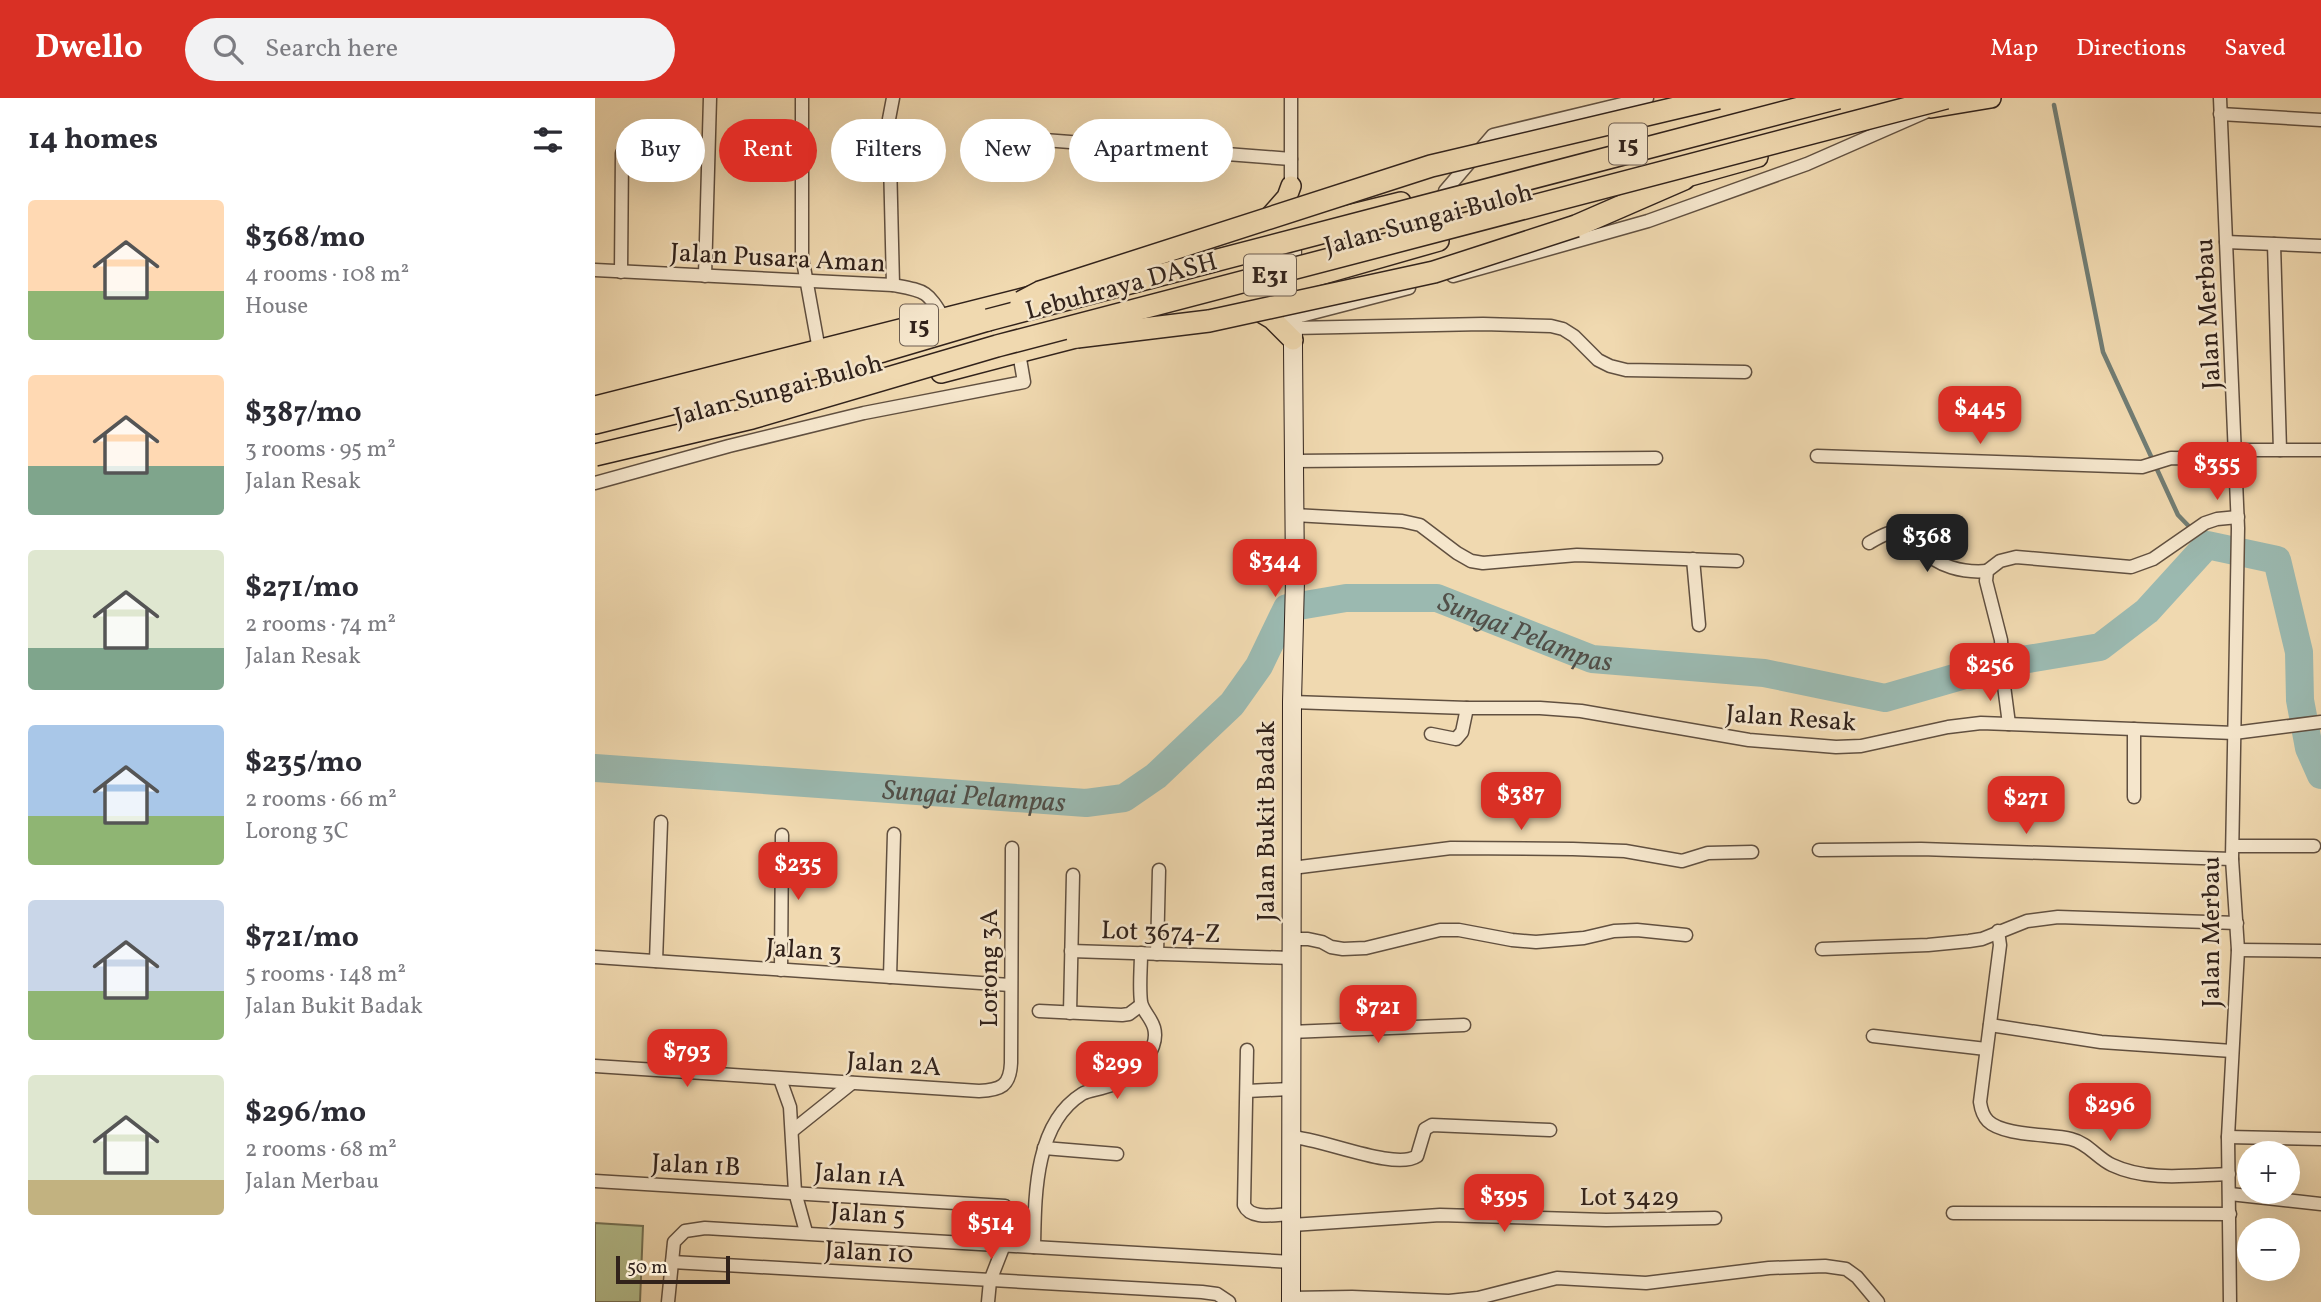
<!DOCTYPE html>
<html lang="en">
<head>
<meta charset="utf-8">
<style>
	:root { --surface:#fff; --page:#f2f2f3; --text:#2b2b33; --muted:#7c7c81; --accent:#d93025 }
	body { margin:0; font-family:Vollkorn,serif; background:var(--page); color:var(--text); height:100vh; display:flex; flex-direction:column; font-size:26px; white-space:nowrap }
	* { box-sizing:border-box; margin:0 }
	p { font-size:23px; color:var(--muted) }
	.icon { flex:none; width:38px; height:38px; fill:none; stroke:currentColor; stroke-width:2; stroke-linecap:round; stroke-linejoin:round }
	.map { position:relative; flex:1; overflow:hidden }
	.sheet { display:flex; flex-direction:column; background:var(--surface); width:595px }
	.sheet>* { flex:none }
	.top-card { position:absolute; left:21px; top:21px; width:665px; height:63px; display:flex; gap:14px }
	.tools { position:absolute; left:1642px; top:1043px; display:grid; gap:14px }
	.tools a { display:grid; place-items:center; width:63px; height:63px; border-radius:50%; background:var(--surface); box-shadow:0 7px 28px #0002; font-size:35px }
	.scale { position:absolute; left:21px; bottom:18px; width:114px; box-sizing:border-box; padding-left:7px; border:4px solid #31221b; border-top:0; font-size:19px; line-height:24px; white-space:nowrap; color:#31221b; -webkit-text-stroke:5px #f5e6cc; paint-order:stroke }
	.price { position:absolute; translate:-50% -60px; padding:0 16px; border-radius:14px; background:var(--accent); color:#fff; font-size:23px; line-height:46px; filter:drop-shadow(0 2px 4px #0008) }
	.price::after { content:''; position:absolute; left:50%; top:42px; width:21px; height:16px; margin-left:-10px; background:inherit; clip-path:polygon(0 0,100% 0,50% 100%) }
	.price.on { background:#222; color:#fff }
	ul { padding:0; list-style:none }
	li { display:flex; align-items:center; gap:21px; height:175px; padding:0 28px }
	li span { display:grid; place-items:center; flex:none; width:196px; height:140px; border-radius:7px; color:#555 }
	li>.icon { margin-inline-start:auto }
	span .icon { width:84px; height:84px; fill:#fffc; stroke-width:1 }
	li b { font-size:30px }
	h2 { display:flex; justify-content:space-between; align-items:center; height:84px; padding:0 28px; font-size:30px }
	.pill { padding:0 24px; border-radius:32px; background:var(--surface); box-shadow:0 7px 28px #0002; font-size:24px; line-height:63px }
	.pill.on { background:var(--accent); color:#fff }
	header { display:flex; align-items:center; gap:42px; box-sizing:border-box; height:98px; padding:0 35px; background:var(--accent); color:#fff }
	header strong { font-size:33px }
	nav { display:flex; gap:38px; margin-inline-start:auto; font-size:24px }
	.search { width:490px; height:63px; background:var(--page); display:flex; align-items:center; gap:18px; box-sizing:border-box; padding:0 24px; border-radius:38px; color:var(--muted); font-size:26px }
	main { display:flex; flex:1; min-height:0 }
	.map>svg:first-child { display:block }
	.green { fill:#b5c08f; stroke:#737155; stroke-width:2 }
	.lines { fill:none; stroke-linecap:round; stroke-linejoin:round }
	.stream { stroke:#717d74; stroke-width:4.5 }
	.river { stroke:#9bb9b0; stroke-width:28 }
	.minor-casing { stroke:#615040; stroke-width:15 }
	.secondary-casing { stroke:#31221b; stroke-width:20 }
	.trunk-casing { stroke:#31221b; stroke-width:22 }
	.motorway-casing { stroke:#31221b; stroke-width:24 }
	.minor { stroke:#f5e6cc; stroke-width:12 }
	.secondary { stroke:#f5e6cc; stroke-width:18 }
	.trunk { stroke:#f0d9b0; stroke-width:19 }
	.motorway { stroke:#f0d9b0; stroke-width:21 }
	.motorway-bridge-casing { stroke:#31221b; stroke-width:24; stroke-linecap:butt }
	.motorway-bridge { stroke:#f0d9b0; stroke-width:21 }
	.labels { text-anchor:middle; stroke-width:5; stroke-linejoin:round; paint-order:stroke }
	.shield { fill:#f5e6cc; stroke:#6c5d50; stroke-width:2 }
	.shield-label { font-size:24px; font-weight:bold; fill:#31221b }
	.street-label { font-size:26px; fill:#31221b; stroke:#f5e6cc }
	.water-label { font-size:28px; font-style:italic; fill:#514f48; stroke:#f5e6cc }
</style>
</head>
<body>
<header>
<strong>Dwello</strong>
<div class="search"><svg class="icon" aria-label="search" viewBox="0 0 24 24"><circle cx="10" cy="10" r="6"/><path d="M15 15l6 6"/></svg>Search here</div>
<nav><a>Map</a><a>Directions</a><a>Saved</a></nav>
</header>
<main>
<section class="sheet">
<h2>14 homes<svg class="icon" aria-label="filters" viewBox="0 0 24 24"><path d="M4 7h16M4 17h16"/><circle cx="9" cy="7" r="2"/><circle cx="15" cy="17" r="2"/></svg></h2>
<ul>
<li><span style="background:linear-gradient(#ffd9b3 65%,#8fb573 0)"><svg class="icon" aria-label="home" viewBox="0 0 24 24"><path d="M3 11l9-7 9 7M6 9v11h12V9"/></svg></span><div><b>$368/mo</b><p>4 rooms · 108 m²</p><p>House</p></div></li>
<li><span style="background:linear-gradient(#ffd9b3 65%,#7fa58c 0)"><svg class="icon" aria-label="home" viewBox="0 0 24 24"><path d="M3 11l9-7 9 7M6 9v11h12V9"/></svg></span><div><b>$387/mo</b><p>3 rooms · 95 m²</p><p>Jalan Resak</p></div></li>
<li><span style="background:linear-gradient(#dfe7d0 70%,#7fa58c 0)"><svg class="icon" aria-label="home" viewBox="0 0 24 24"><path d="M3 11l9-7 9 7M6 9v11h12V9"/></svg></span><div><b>$271/mo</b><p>2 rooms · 74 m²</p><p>Jalan Resak</p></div></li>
<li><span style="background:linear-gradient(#a9c7e8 65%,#8fb573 0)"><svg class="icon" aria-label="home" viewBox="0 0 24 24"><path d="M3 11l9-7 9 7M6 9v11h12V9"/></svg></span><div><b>$235/mo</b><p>2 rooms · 66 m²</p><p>Lorong 3C</p></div></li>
<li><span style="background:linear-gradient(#c9d6e8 65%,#8fb573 0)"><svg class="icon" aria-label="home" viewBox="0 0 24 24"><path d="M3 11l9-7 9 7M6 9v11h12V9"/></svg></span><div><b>$721/mo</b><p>5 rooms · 148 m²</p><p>Jalan Bukit Badak</p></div></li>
<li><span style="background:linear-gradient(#dfe7d0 75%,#c2b280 0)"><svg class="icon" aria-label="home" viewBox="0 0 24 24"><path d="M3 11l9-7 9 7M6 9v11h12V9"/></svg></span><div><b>$296/mo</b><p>2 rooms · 68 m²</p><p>Jalan Merbau</p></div></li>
</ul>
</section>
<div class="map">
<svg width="1726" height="1204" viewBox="0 0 1726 1204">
	<rect width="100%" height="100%" fill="#f0d9b0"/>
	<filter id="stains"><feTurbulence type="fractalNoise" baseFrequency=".00286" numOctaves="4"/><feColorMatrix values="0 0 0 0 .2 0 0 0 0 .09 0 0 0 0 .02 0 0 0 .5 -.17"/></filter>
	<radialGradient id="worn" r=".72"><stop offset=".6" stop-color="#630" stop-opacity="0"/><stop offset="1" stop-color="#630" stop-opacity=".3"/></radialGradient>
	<!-- green -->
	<polygon class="green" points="0,1125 48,1128 45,1204 0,1204"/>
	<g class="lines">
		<!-- stream -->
		<polyline class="stream" points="1459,7 1508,254 1583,417 1612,447"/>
		<!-- river -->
		<path class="river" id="s1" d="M0 670 491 705 529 700 561 678 637 606 664 568 692 510 751 500H842L997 561 1169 575 1290 600 1415 564 1505 549 1552 513 1612 447 1682 462 1704 554 1705 602 1714 650 1726 677"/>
		<defs>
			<g id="minor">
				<polyline points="207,0 207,158 224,252"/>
				<polyline points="696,0 696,94"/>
				<polyline points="1625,0 1643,430 1637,761 1643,852 1633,1039 1635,1204"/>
				<polyline points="1625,16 1726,22"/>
				<polyline points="449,42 696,61"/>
				<polyline points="850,93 898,37 1052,0"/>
				<polyline points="1631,144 1726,148"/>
				<polyline points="1679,146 1685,352"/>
				<path d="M0 172 298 187C330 193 332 192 349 221"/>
				<polyline points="26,174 27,55"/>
				<polyline points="110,178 115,0"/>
				<polyline points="858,178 1053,123 1212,66 1333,13"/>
				<polyline points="298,187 294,21 298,0"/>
				<polyline points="698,220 814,190"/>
				<polyline points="698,230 888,226 956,228 968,231 979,238 1003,262 1015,268 1031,272 1150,274"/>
				<polyline points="1641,352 1726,352"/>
				<polyline points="1222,358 1547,369 1576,360 1641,361"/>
				<polyline points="699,363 1061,360"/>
				<polyline points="0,385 134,348 269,315 429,284 424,255"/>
				<polyline points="699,417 807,423 825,427 862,455 876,463 888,465 982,457 1142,463"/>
				<path d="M1274 445C1284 439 1298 430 1311 435 1319 437 1320 445 1326 450 1342 469 1369 475 1392 473"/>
				<polyline points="1098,461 1104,527"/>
				<polyline points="697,604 872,610 945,610 986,613 1154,642 1241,649 1266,648 1353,629 1386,625 1639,635 1726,624"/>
				<polyline points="1414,626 1408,580 1406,542 1391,483 1392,473 1405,463 1421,459 1536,469 1558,461 1610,425 1622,421 1643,419"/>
				<polyline points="836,636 861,641 867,634 872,610"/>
				<polyline points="1539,699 1539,631"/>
				<polyline points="1638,748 1719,748"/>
				<polyline points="1224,752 1326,751 1637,761"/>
				<polyline points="697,770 856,750 978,751 1030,753 1087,763 1113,755 1157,754"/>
				<path d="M1403 833 1405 847 1385 1004C1386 1011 1388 1018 1393 1023 1408 1038 1456 1036 1476 1041 1493 1045 1502 1060 1517 1067 1553 1084 1596 1077 1634 1076"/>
				<polyline points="696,841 713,841 727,844 736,849 748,851 771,850 845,832 864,832 917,842 941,844 989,840 1019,833 1042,832 1091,837"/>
				<polyline points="1227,851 1333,847 1374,843 1387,841 1432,823 1463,819 1642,825"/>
				<polyline points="1643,852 1726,853"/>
				<polyline points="476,853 696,860"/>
				<polyline points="562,856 564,772"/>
				<polyline points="0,859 415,887"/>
				<polyline points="61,863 66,724"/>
				<polyline points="186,872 187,737"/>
				<polyline points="295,879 299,736"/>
				<polyline points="444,913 527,917 534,916 546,907"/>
				<polyline points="475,915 478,777"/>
				<polyline points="1395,927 1506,944 1637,953"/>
				<polyline points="695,934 869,927"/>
				<polyline points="1278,938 1391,951"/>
				<path d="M652 952 649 1107C656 1123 682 1116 697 1116"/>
				<path d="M0 968 384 993C406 992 415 988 416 965L417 750"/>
				<polyline points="185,981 195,1009 200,1094 211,1134"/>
				<polyline points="652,993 695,991"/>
				<polyline points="197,1033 257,985"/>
				<path d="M696 1039C726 1040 800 1073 822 1058L830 1031 837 1027 955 1032"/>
				<polyline points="1633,1039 1726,1041"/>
				<polyline points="449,1050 522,1056"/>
				<polyline points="0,1083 410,1108"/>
				<polyline points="1635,1096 1726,1106"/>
				<polyline points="1358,1115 1635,1116"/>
				<polyline points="697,1127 845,1117 1011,1122 1120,1120"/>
				<path d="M439 1149C440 1099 439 1026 487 996 492 993 500 992 507 990 530 984 550 971 558 948 566 925 548 917 546 904 544 888 546 871 546 855"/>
				<polyline points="77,1164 607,1194 622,1196 634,1204"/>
				<polyline points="696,1200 757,1199 854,1203 883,1200 962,1180 1051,1185 1174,1170 1230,1168 1251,1171 1262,1179 1283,1204"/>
				<polyline points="73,1204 79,1144 90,1133 110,1130 697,1164"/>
				<polyline points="393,1204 395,1183 409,1147"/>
			</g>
			<polyline id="secondary" points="696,1204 697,604 700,482 697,130"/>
			<g id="trunk">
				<polyline points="1336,10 1396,0"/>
				<polyline points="1074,84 1163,59"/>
				<polyline points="670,124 692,99 696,88"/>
				<polyline points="591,157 806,104"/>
				<polyline points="655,208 677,221 698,242"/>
				<polyline points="542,224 697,185 844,143"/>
				<polyline points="346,275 496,236"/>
				<polyline points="0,308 440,197"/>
			</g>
			<g id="motorway">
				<polyline points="981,128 1089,81"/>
				<polyline points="0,325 288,253 393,222"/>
			</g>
		</defs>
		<!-- minor casing -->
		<use href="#minor" class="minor-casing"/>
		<!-- secondary casing -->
		<use href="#secondary" class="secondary-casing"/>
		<!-- trunk casing -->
		<use href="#trunk" class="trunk-casing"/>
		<!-- motorway casing -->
		<use href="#motorway" class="motorway-casing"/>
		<!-- minor -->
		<use href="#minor" class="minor"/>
		<!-- secondary -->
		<use href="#secondary" class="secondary"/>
		<!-- trunk -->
		<use href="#trunk" class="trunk"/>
		<!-- motorway -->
		<use href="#motorway" class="motorway"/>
		<defs>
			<g id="motorway-bridge">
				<polyline points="426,204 445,194 836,68 1123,0"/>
				<polyline points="393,222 1243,0"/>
				<polyline points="482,239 614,223 839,174 981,128"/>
				<polyline points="0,357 157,320 402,248 1351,0"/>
			</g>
		</defs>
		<!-- motorway-bridge casing -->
		<use href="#motorway-bridge" class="motorway-bridge-casing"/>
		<!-- motorway-bridge -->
		<use href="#motorway-bridge" class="motorway-bridge"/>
	</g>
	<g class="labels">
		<!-- shield labels -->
		<g class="shield">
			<rect x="1014" y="25.5" width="38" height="41" rx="5"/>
			<rect x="649" y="156.5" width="52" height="41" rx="5"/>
			<rect x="305" y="206.5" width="38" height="41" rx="5"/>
		</g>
		<g class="shield-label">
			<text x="1033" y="54">15</text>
			<text x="675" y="185">E31</text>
			<text x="324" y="235">15</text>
		</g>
		<!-- street labels -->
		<g class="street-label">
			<text transform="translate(833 120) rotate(-15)" y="9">Jalan Sungai Buloh</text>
			<text transform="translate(183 159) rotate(3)" y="9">Jalan Pusara Aman</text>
			<text transform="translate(526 187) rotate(-15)" y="9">Lebuhraya DASH</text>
			<text transform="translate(1612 216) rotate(-93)" y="9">Jalan Merbau</text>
			<text transform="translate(183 291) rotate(-15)" y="9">Jalan Sungai Buloh</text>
			<text transform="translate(1196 619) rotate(4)" y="9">Jalan Resak</text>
			<text transform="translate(670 723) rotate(-90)" y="9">Jalan Bukit Badak</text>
			<text transform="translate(566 833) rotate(2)" y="9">Lot 3674-Z</text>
			<text transform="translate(1615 834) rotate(-90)" y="9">Jalan Merbau</text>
			<text transform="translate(209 851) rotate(4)" y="9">Jalan 3</text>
			<text transform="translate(393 870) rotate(-90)" y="9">Lorong 3A</text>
			<text transform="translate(299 965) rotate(4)" y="9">Jalan 2A</text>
			<text transform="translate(101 1066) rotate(3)" y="9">Jalan 1B</text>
			<text transform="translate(265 1076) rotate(4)" y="9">Jalan 1A</text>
			<text x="1034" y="1107">Lot 3429</text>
			<text transform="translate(273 1115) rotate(4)" y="9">Jalan 5</text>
			<text transform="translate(274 1153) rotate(3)" y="9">Jalan 10</text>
		</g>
		<!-- water labels -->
		<g class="water-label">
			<text dy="10" stroke="none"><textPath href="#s1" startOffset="1031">Sungai Pelampas</textPath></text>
			<text dy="10" stroke="none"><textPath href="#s1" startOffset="380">Sungai Pelampas</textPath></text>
		</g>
	</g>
	<rect width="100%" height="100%" filter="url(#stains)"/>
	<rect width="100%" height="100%" fill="url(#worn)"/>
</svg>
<div class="tools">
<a>+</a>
<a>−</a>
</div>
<div class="scale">50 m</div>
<b class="price" style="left:1385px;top:348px">$445</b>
<b class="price" style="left:1622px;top:404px">$355</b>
<b class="price on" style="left:1332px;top:476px">$368</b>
<b class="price" style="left:680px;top:501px">$344</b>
<b class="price" style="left:1395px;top:605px">$256</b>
<b class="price" style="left:926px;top:734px">$387</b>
<b class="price" style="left:1431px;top:738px">$271</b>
<b class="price" style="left:203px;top:804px">$235</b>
<b class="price" style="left:783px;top:947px">$721</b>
<b class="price" style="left:92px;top:991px">$793</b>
<b class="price" style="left:522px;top:1003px">$299</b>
<b class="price" style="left:1515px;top:1045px">$296</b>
<b class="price" style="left:909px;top:1136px">$395</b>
<b class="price" style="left:396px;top:1163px">$514</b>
<div class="top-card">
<a class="pill">Buy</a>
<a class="pill on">Rent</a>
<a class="pill">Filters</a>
<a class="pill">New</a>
<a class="pill">Apartment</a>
</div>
</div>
</main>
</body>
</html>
